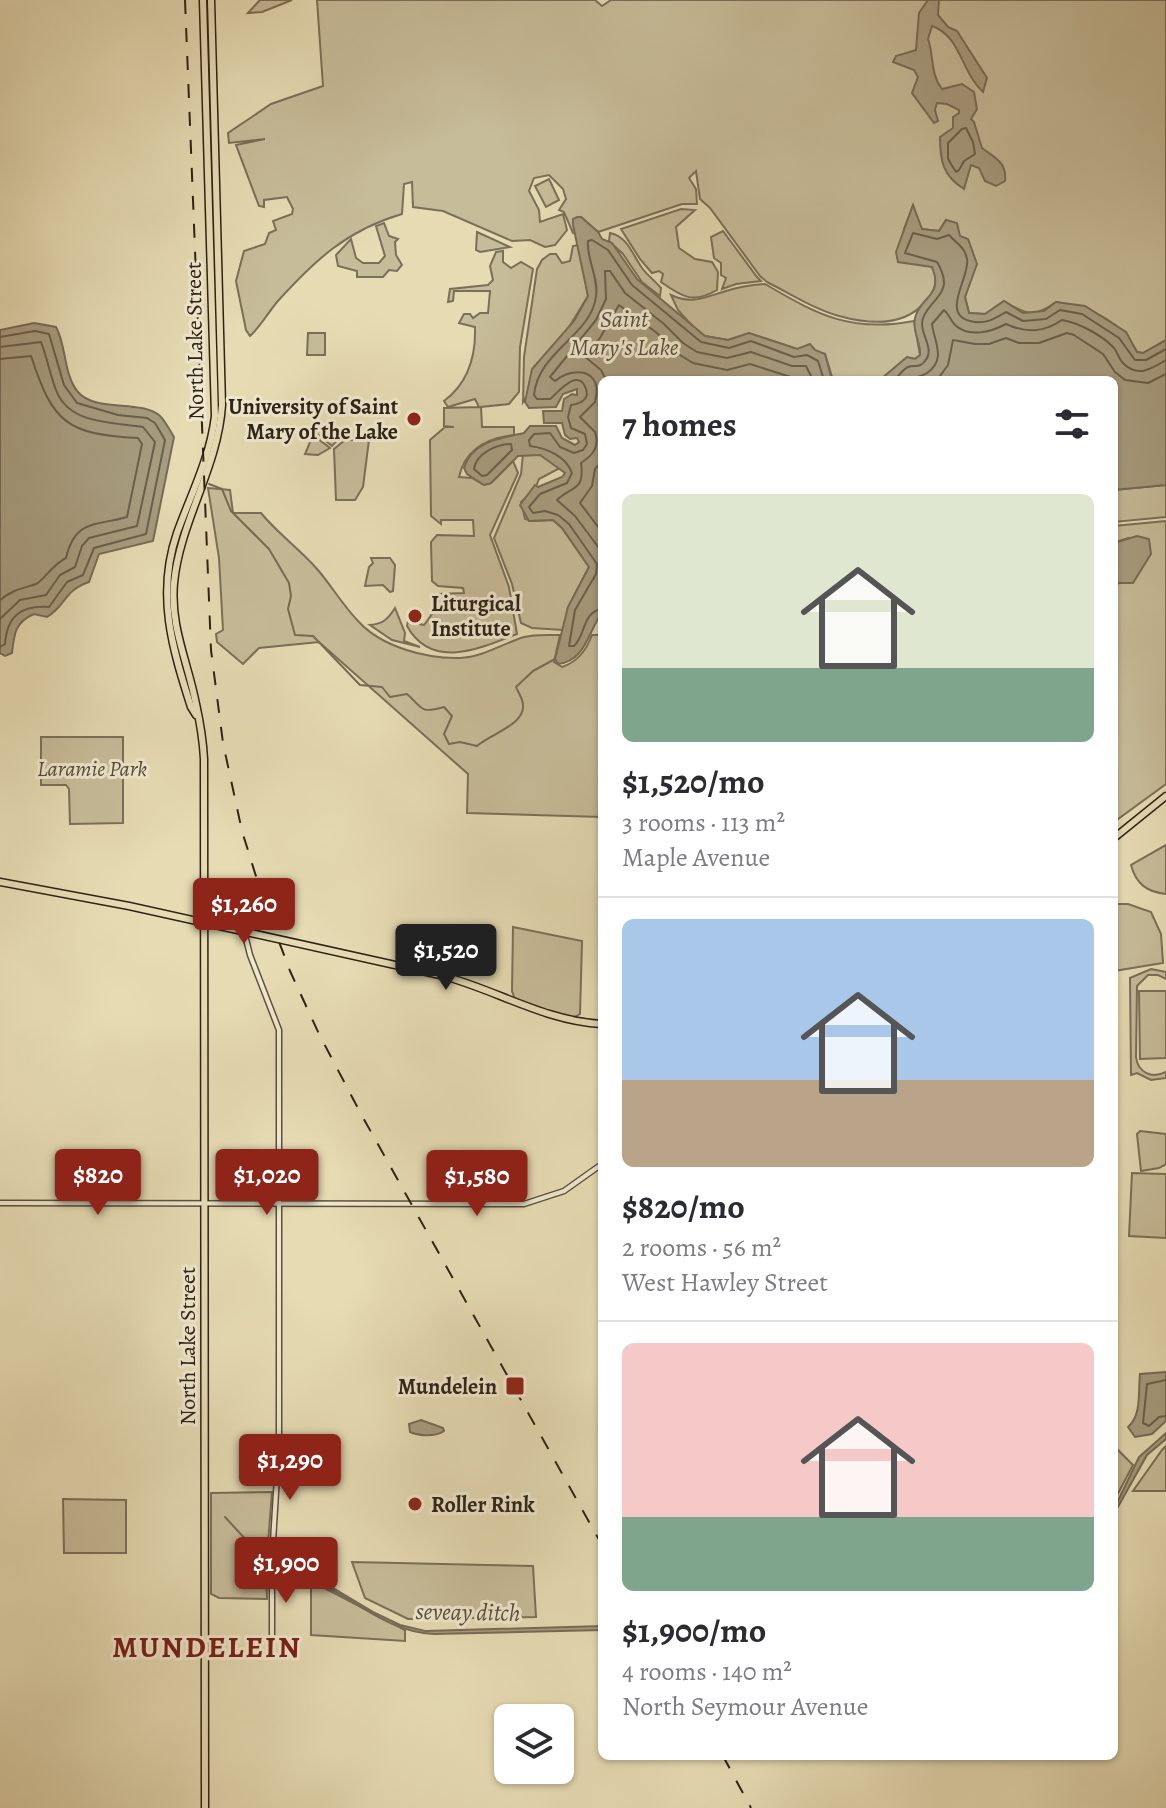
<!DOCTYPE html>
<html lang="en">
<head>
<meta charset="utf-8">
<style>
	:root { --surface:#fff; --page:#f7f7f7; --text:#2b2b33; --muted:#7c7c81; --line:#e1e1e2; --accent:#8f2418 }
	body { margin:0; font-family:Alegreya,serif; background:var(--page); color:var(--text); height:100vh; display:flex; flex-direction:column; font-size:30px; white-space:nowrap }
	* { box-sizing:border-box; margin:0 }
	p { font-size:26px; color:var(--muted) }
	.icon { flex:none; width:44px; height:44px; fill:none; stroke:currentColor; stroke-width:2; stroke-linecap:round; stroke-linejoin:round }
	.map { position:relative; flex:1; overflow:hidden }
	.side { position:absolute; left:598px; top:376px; width:520px; height:1384px; display:flex; flex-direction:column; background:var(--surface); border-radius:12px; box-shadow:0 2px 6px #0004 }
	.side>* { flex:none }
	.tools { position:absolute; left:494px; top:1704px; display:grid; gap:16px }
	.tools a { display:grid; place-items:center; width:80px; height:80px; border-radius:12px; background:var(--surface); box-shadow:0 2px 6px #0004; font-size:40px }
	.price { position:absolute; translate:-50% -68px; padding:0 18px; border-radius:8px; background:var(--accent); color:#fff; font-size:26px; line-height:52px; filter:drop-shadow(0 2px 4px #0008) }
	.price::after { content:''; position:absolute; left:50%; top:48px; width:24px; height:18px; margin-left:-12px; background:inherit; clip-path:polygon(0 0,100% 0,50% 100%) }
	.price.current { background:#222; color:#fff }
	ul { padding:0; list-style:none }
	li { display:grid; align-content:center; gap:16px; height:424px; padding:0 24px }
	li+li { border-top:2px solid var(--line) }
	li span { display:grid; place-items:center; height:248px; border-radius:12px; color:#555 }
	li>.icon { margin-inline-start:auto }
	span .icon { width:144px; height:144px; fill:#fffc; stroke-width:1 }
	li b { font-size:34px }
	h2 { display:flex; justify-content:space-between; align-items:center; height:96px; padding:0 24px; font-size:34px }
	.map>svg:first-child { display:block }
	.green { fill:#c7bc99; stroke:#7a6f59; stroke-width:2 }
	.water { fill:#a79c7f; stroke:#776b56; stroke-width:2 }
	.lines { fill:none; stroke-linecap:round; stroke-linejoin:round }
	.shore { stroke:#6a5f4c; stroke-width:2 }
	.stream { stroke:#776b56; stroke-width:2 }
	.minor-casing { stroke:#5c5040; stroke-width:7 }
	.major-casing { stroke:#2e2219; stroke-width:9 }
	.minor { stroke:#efe8ce; stroke-width:4 }
	.major { stroke:#e6dbb3; stroke-width:6 }
	.rail { stroke:#2e2219; stroke-width:2; stroke-dasharray:14 14; stroke-linecap:butt }
	.poi-dot { fill:#8f2418; stroke:#efe8ce; stroke-width:3 }
	.labels { text-anchor:middle; stroke-width:6; stroke-linejoin:round; paint-order:stroke }
	.street-label { font-size:22px; fill:#2e2219; stroke:#efe8ce }
	.poi-label { font-size:22px; font-weight:bold; fill:#2e2219; stroke:#efe8ce; text-anchor:end }
	.park-label { font-size:22px; font-style:italic; fill:#544839; stroke:#efe8ce }
	.water-label { font-size:24px; font-style:italic; fill:#584d3d; stroke:#efe8ce }
	.district-label { font-size:30px; font-weight:bold; letter-spacing:2px; fill:#7a1f14; stroke:#efe8ce }
</style>
</head>
<body>
<div class="map">
<svg width="1166" height="1808" viewBox="0 0 1166 1808">
	<rect width="100%" height="100%" fill="#e6dbb3"/>
	<filter id="stains"><feTurbulence type="fractalNoise" baseFrequency=".0025" numOctaves="4"/><feColorMatrix values="0 0 0 0 .2 0 0 0 0 .09 0 0 0 0 .02 0 0 0 .5 -.17"/></filter>
	<radialGradient id="worn" r=".72"><stop offset=".6" stop-color="#630" stop-opacity="0"/><stop offset="1" stop-color="#630" stop-opacity=".3"/></radialGradient>
	<!-- green -->
	<g class="green">
		<polygon points="260,0 292,0 262,12 248,13"/>
		<path d="M317 0H595L602 6 611 0H1166V340L1143 353 1137 352C1121 321 1091 307 1056 302 1034 318 1026 315 1004 301L985 314 969 313 965 297 970 282 960 236 946 220 939 231 921 229 913 206 904 229C913 242 931 259 935 275 937 287 932 294 925 302 904 327 868 324 839 316 814 309 791 294 767 282L760 276 710 208 700 199 696 171 689 178 696 189 697 204H682L598 232 581 217 573 220 576 234 573 233 564 212 559 210 566 199 563 189 549 175 534 178 529 191 539 210 540 222 563 214 567 230 555 245 545 247 530 240 512 241 443 211 413 207 412 182 404 184 402 214C347 230 315 260 277 302 268 313 260 327 250 336L246 330 236 281 244 251 265 244 269 233 276 230 273 221 292 214 293 209 287 197 264 200V207L259 206 236 145 265 139 229 143 228 133 271 104 323 86Z"/>
		<polygon points="549,179 559,200 546,207 535,186"/>
		<path d="M681 209 695 210 676 227 679 248 695 259 712 262 718 272 717 290C693 304 682 297 661 282L663 274 659 271 652 273 640 259 621 229Z"/>
		<polygon points="384,223 389,236 398,239 395,242 396,255 402,265 397,271 389,270 383,277 357,277 357,271 338,266 336,255 351,239 356,258 363,263 379,263 385,256 376,226"/>
		<polygon points="723,231 757,277 761,281 736,284 722,289 726,278 721,275 721,263 714,258 711,237"/>
		<polygon points="477,232 510,247 480,252 476,250"/>
		<path d="M610 233C628 237 632 254 642 268 647 275 655 281 661 288L660 296 642 282 623 254 609 241Z"/>
		<polygon points="579,245 588,296 523,402 524,357 537,269 542,260 550,254 556,254 562,263 570,261 573,246"/>
		<path d="M503 251V262L511 268 521 262 533 269 520 347 519 392 509 404 481 407 482 427H514V435C488 438 465 449 459 477L472 478 484 485 491 483 513 461 518 473 490 535 509 587 517 634C481 648 432 671 407 626L408 621 424 625C432 615 437 608 438 594L464 593 463 588 438 586 432 581 431 542 437 535 474 536 473 520H441V524L431 516 430 440 445 427H454L444 426V408L479 407 475 399 448 407 444 401C468 383 476 357 475 327L459 323 464 314H470L473 318 480 313H488L490 291H454L453 301 448 302 450 289 488 285 493 280 490 266 496 252Z"/>
		<path d="M765 284C818 315 851 333 914 321L920 355 915 359 907 357 880 380H833L825 354 797 349 749 333 728 340 705 336 695 329 678 310 671 295C692 305 705 297 726 291 739 287 752 285 765 284Z"/>
		<polygon points="308,333 325,333 325,355 307,355"/>
		<polygon points="316,429 330,429 334,433 343,429 342,435 332,446 313,431"/>
		<polygon points="313,435 330,448 318,455 305,454"/>
		<polygon points="345,440 369,440 363,487 355,500 336,500 334,449"/>
		<polygon points="523,454 540,455 560,468 539,479 535,489 521,502 525,519 533,521 553,520 562,528 589,567 568,607 563,630 532,628 521,623 512,584 494,538 521,474"/>
		<polygon points="1166,485 1166,517 1114,522 1114,490"/>
		<path d="M208 488 230 490 233 513H261C278 534 300 549 317 569 332 586 343 606 359 622 382 647 427 659 460 658 483 657 502 644 524 637 535 634 548 635 560 635L554 662 562 667C577 662 587 649 592 635H602V817L467 813 468 774 319 642 259 648 243 664 217 642 216 634 223 630 219 558Z"/>
		<polygon points="1166,521 1166,784 1114,822 1114,577 1118,583 1128,538 1114,543 1114,526"/>
		<polygon points="371,558 390,558 395,565 393,591 390,592 383,585 365,586 369,567 373,563"/>
		<path d="M395 608 405 633 404 641 420 647 392 640 370 625C383 624 388 619 395 608Z"/>
		<polygon points="41,737 123,737 123,823 70,824 69,789 66,785 41,785"/>
		<path d="M1166 845V894C1147 892 1136 884 1131 865Z"/>
		<polygon points="1114,904 1128,904 1151,912 1161,934 1163,963 1114,971"/>
		<path d="M513 927 582 941 580 1014C563 1026 534 1009 516 1002L512 991Z"/>
		<path d="M1151 969 1166 972V979L1158 975H1148L1137 986 1136 1057C1138 1073 1152 1079 1166 1072V1078L1151 1080 1137 1073 1131 1075 1130 978Z"/>
		<polygon points="1139,991 1166,991 1166,1058 1140,1059"/>
		<polygon points="1140,1131 1166,1134 1166,1164 1159,1168 1141,1171 1137,1134"/>
		<polygon points="1132,1173 1166,1174 1166,1238 1129,1236"/>
		<polygon points="1114,1446 1133,1465 1114,1501"/>
		<polygon points="1166,1446 1166,1491 1133,1491 1162,1450"/>
		<polygon points="272,1492 266,1568 267,1599 219,1598 211,1594 211,1493"/>
		<polygon points="63,1499 126,1500 126,1553 64,1553"/>
		<polygon points="352,1562 533,1566 536,1617 408,1619 365,1598"/>
		<polygon points="311,1581 405,1630 405,1641 311,1635"/>
	</g>
	<!-- water -->
	<g class="water">
		<path d="M928 0H939L938 15 948 27 957 31 987 78 983 92C961 72 961 36 932 26L928 39C934 55 930 74 942 89L962 84 974 92 977 109 971 119 974 122 982 148C995 158 1007 162 1005 181L996 186 985 181 979 168 971 165 964 189C943 176 940 161 940 137L953 128V117L959 113V110L947 104 937 103 935 110 938 121 934 123 912 93 918 77 914 70 893 62 896 56 916 50 919 13Z"/>
		<path d="M913 205 922 229 939 231 946 220 957 223 960 236 968 239 977 264 965 297 969 313 985 314 1004 301 1023 313 1044 311 1056 302 1085 306 1126 332 1137 352 1143 353 1166 340V485L1114 490V380H880L907 357 915 359 920 355C921 342 912 332 915 318 920 296 944 297 932 267L898 262 896 252Z"/>
		<path d="M577 217H581L598 232 602 239 612 243 637 279 705 336 728 340 749 333 797 349 810 344 815 350 825 354 832 380H602V613C588 631 586 661 558 664L555 659 568 607 589 567 562 528 553 520 529 521 520 505 535 485 538 487 562 477 565 473 540 455 518 456 491 483 484 485 467 474 464 468C472 441 501 438 524 433L530 426H556L562 438 575 445 579 442 577 438 570 439 565 435 562 423H544L543 411H562L564 399 572 394 577 395V389L563 394 556 407 529 408 525 402 532 369 574 321 588 296 573 225V219Z"/>
		<path d="M34 323 56 327C67 347 63 374 78 392 96 413 141 399 160 416 166 422 170 431 174 437L153 541 99 554 89 582C63 591 67 605 47 617L34 614C15 622 14 634 12 653L5 656 0 653V330Z"/>
		<polygon points="1137,536 1149,539 1151,554 1133,583 1118,583 1114,577 1114,543"/>
		<path d="M1166 1372V1421L1152 1434 1135 1437 1128 1427C1142 1415 1138 1392 1140 1374Z"/>
		<path d="M421 1420 443 1428 444 1431C436 1437 419 1436 410 1432L409 1424Z"/>
		<polygon points="1166,1433 1166,1439 1147,1455 1114,1514 1114,1509 1139,1457"/>
		<path d="M256 1552 266 1560 306 1572 375 1613 400 1625 425 1631 602 1626V1630L434 1634C387 1632 355 1599 315 1581 296 1572 274 1568 256 1559L253 1554Z"/>
	</g>
	<g class="lines">
		<!-- shore -->
		<g class="shore">
			<polygon points="966,128 973,142 975,154 964,161 959,170 956,172 948,159 948,143 962,129"/>
			<path d="M0 337 35 331 49 334 64 385 77 403 118 415 147 418 155 423 165 440 146 534 94 548 83 575 67 582 49 607C21 605 7 616 5 644L0 647"/>
			<path d="M0 347 41 342C47 357 50 375 56 390 69 425 113 422 143 427L155 442 137 526 89 538 82 546 75 567 60 575 46 595 20 600 0 619"/>
			<path d="M0 359 31 356C53 423 66 434 138 438L142 444 127 517C96 526 75 519 66 558 53 564 42 582 36 584 21 589 14 589 0 600"/>
			<polyline points="606,380 601,370 584,356 600,338 619,305 657,333 675,352 693,363 727,370 750,364 800,380"/>
			<path d="M894 380C898 377 903 369 908 367 915 365 920 368 925 361 936 348 918 333 923 318 931 297 956 294 937 262L905 253 913 233 937 239 949 235C957 244 965 247 967 259 971 275 940 314 970 321 985 325 994 319 1006 312L1023 321 1046 319 1060 310 1082 314 1119 338 1135 360H1146L1166 349"/>
			<path d="M909 380C914 377 921 377 927 373 947 359 934 342 932 324L944 310C949 314 950 320 955 325 969 338 991 332 1006 324 1026 333 1043 333 1062 320 1079 323 1102 335 1114 348 1118 353 1119 360 1124 364 1138 378 1153 368 1166 360"/>
			<polyline points="937,380 948,365 953,340 975,344 989,344 1006,338 1019,343 1039,343 1067,333 1074,335 1103,354 1115,372 1125,380 1148,383 1166,374"/>
			<path d="M511 444 512 450 487 475 482 476 474 469C476 454 496 444 511 444Z"/>
			<polyline points="602,461 595,469 592,486 580,503 602,532"/>
			<path d="M602 552 575 516 557 500C571 486 585 492 581 463 593 455 600 447 595 432L580 417 595 402C604 370 575 365 555 381L550 377 596 320 606 299 605 271H610L625 293 664 324 683 343 697 352 727 358 751 352 792 366H806L813 380"/>
			<path d="M602 609C582 612 586 635 574 646H569L575 610 596 574 597 564 569 524 558 515 545 511 533 513 529 507 540 494 567 483 572 473C566 456 546 448 530 446L529 440 534 434 550 433 560 447 574 453 583 450 587 444 585 434 571 428 568 417 571 405C579 404 590 400 586 389 578 366 557 394 550 399 549 399 539 399 537 399L534 395C538 351 592 335 596 296 599 278 586 258 588 241L592 240 608 250 632 285 701 342 729 348 751 341 794 357 807 355 818 361 824 380"/>
			<polyline points="1166,1380 1147,1384 1143,1423 1149,1426 1159,1417 1166,1416"/>
		</g>
		<!-- stream -->
		<g class="stream">
			<path d="M209 484 222 489 231 511 269 549 289 583 291 596 288 609 295 635 313 636 360 685 382 687 390 697 407 694C423 708 419 714 444 707L452 716 444 734 449 744 460 742 477 746C490 734 525 725 523 705 523 699 518 692 516 687L533 671 555 659"/>
			<polyline points="225,1517 248,1542"/>
		</g>
		<defs>
			<g id="minor">
				<polyline points="244,931 250,955 279,1030 279,1444 272,1558 272,1641"/>
				<polyline points="0,1203 524,1204 564,1191 602,1164"/>
			</g>
			<g id="major">
				<path d="M196 715 191 707C172 648 156 594 177 533 191 494 210 458 215 416L203 0"/>
				<polyline points="1114,838 1166,796"/>
				<path d="M0 882 129 906 440 975C495 989 544 1021 602 1024"/>
				<path d="M205 1808 204 759C203 740 200 722 196 704 188 662 170 627 174 583 180 521 218 468 222 405L211 0"/>
			</g>
		</defs>
		<!-- minor casing -->
		<use href="#minor" class="minor-casing"/>
		<!-- major casing -->
		<use href="#major" class="major-casing"/>
		<!-- minor -->
		<use href="#minor" class="minor"/>
		<!-- major -->
		<use href="#major" class="major"/>
		<!-- rail -->
		<g class="rail">
			<polyline points="185,0 211,650 223,743 242,831 263,899 290,971 319,1034 361,1114 602,1545"/>
			<polyline points="723,1756 751,1808"/>
		</g>
	</g>
	<!-- markers -->
	<g class="poi-dot">
		<circle cx="414" cy="419" r="8"/>
		<circle cx="415" cy="616" r="8"/>
		<rect x="505" y="1376" width="20" height="20" rx="4"/>
		<circle cx="415" cy="1504" r="8"/>
	</g>
	<g class="labels">
		<!-- street labels -->
		<g class="street-label">
			<text transform="translate(194 341) rotate(-91)" y="8">North Lake Street</text>
			<text transform="translate(187 1346) rotate(-90)" y="8">North Lake Street</text>
		</g>
		<!-- poi labels -->
		<g class="poi-label">
			<text x="398" y="414">University of Saint<tspan x="398" dy="25">Mary of the Lake</tspan></text>
			<text x="431" y="611" text-anchor="start">Liturgical<tspan x="431" dy="25">Institute</tspan></text>
			<text x="497" y="1394">Mundelein</text>
			<text x="431" y="1512" text-anchor="start">Roller Rink</text>
		</g>
		<!-- park labels -->
		<g class="park-label">
			<text x="92" y="776">Laramie Park</text>
		</g>
		<!-- water labels -->
		<g class="water-label">
			<text x="624" y="327">Saint<tspan x="624" dy="28">Mary's Lake</tspan></text>
			<text transform="translate(468 1612) rotate(1)" y="8">seveay ditch</text>
		</g>
		<!-- district labels -->
		<g class="district-label">
			<text x="207" y="1657">MUNDELEIN</text>
		</g>
	</g>
	<rect width="100%" height="100%" filter="url(#stains)"/>
	<rect width="100%" height="100%" fill="url(#worn)"/>
</svg>
<div class="tools">
<a><svg class="icon" aria-label="layers" viewBox="0 0 24 24"><path d="M12 4l9 5-9 5-9-5zM3 14l9 5 9-5"/></svg></a>
</div>
<b class="price" style="left:244px;top:946px">$1,260</b>
<b class="price current" style="left:446px;top:992px">$1,520</b>
<b class="price" style="left:98px;top:1217px">$820</b>
<b class="price" style="left:267px;top:1217px">$1,020</b>
<b class="price" style="left:477px;top:1218px">$1,580</b>
<b class="price" style="left:290px;top:1502px">$1,290</b>
<b class="price" style="left:286px;top:1605px">$1,900</b>
<section class="side">
<h2>7 homes<svg class="icon" aria-label="filters" viewBox="0 0 24 24"><path d="M4 7h16M4 17h16"/><circle cx="9" cy="7" r="2"/><circle cx="15" cy="17" r="2"/></svg></h2>
<ul>
<li><span style="background:linear-gradient(#dfe7d0 70%,#7fa58c 0)"><svg class="icon" aria-label="home" viewBox="0 0 24 24"><path d="M3 11l9-7 9 7M6 9v11h12V9"/></svg></span><div><b>$1,520/mo</b><p>3 rooms · 113 m²</p><p>Maple Avenue</p></div></li>
<li><span style="background:linear-gradient(#a9c7e8 65%,#b9a48a 0)"><svg class="icon" aria-label="home" viewBox="0 0 24 24"><path d="M3 11l9-7 9 7M6 9v11h12V9"/></svg></span><div><b>$820/mo</b><p>2 rooms · 56 m²</p><p>West Hawley Street</p></div></li>
<li><span style="background:linear-gradient(#f6c9c9 70%,#7fa58c 0)"><svg class="icon" aria-label="home" viewBox="0 0 24 24"><path d="M3 11l9-7 9 7M6 9v11h12V9"/></svg></span><div><b>$1,900/mo</b><p>4 rooms · 140 m²</p><p>North Seymour Avenue</p></div></li>
</ul>
</section>
</div>
</body>
</html>
